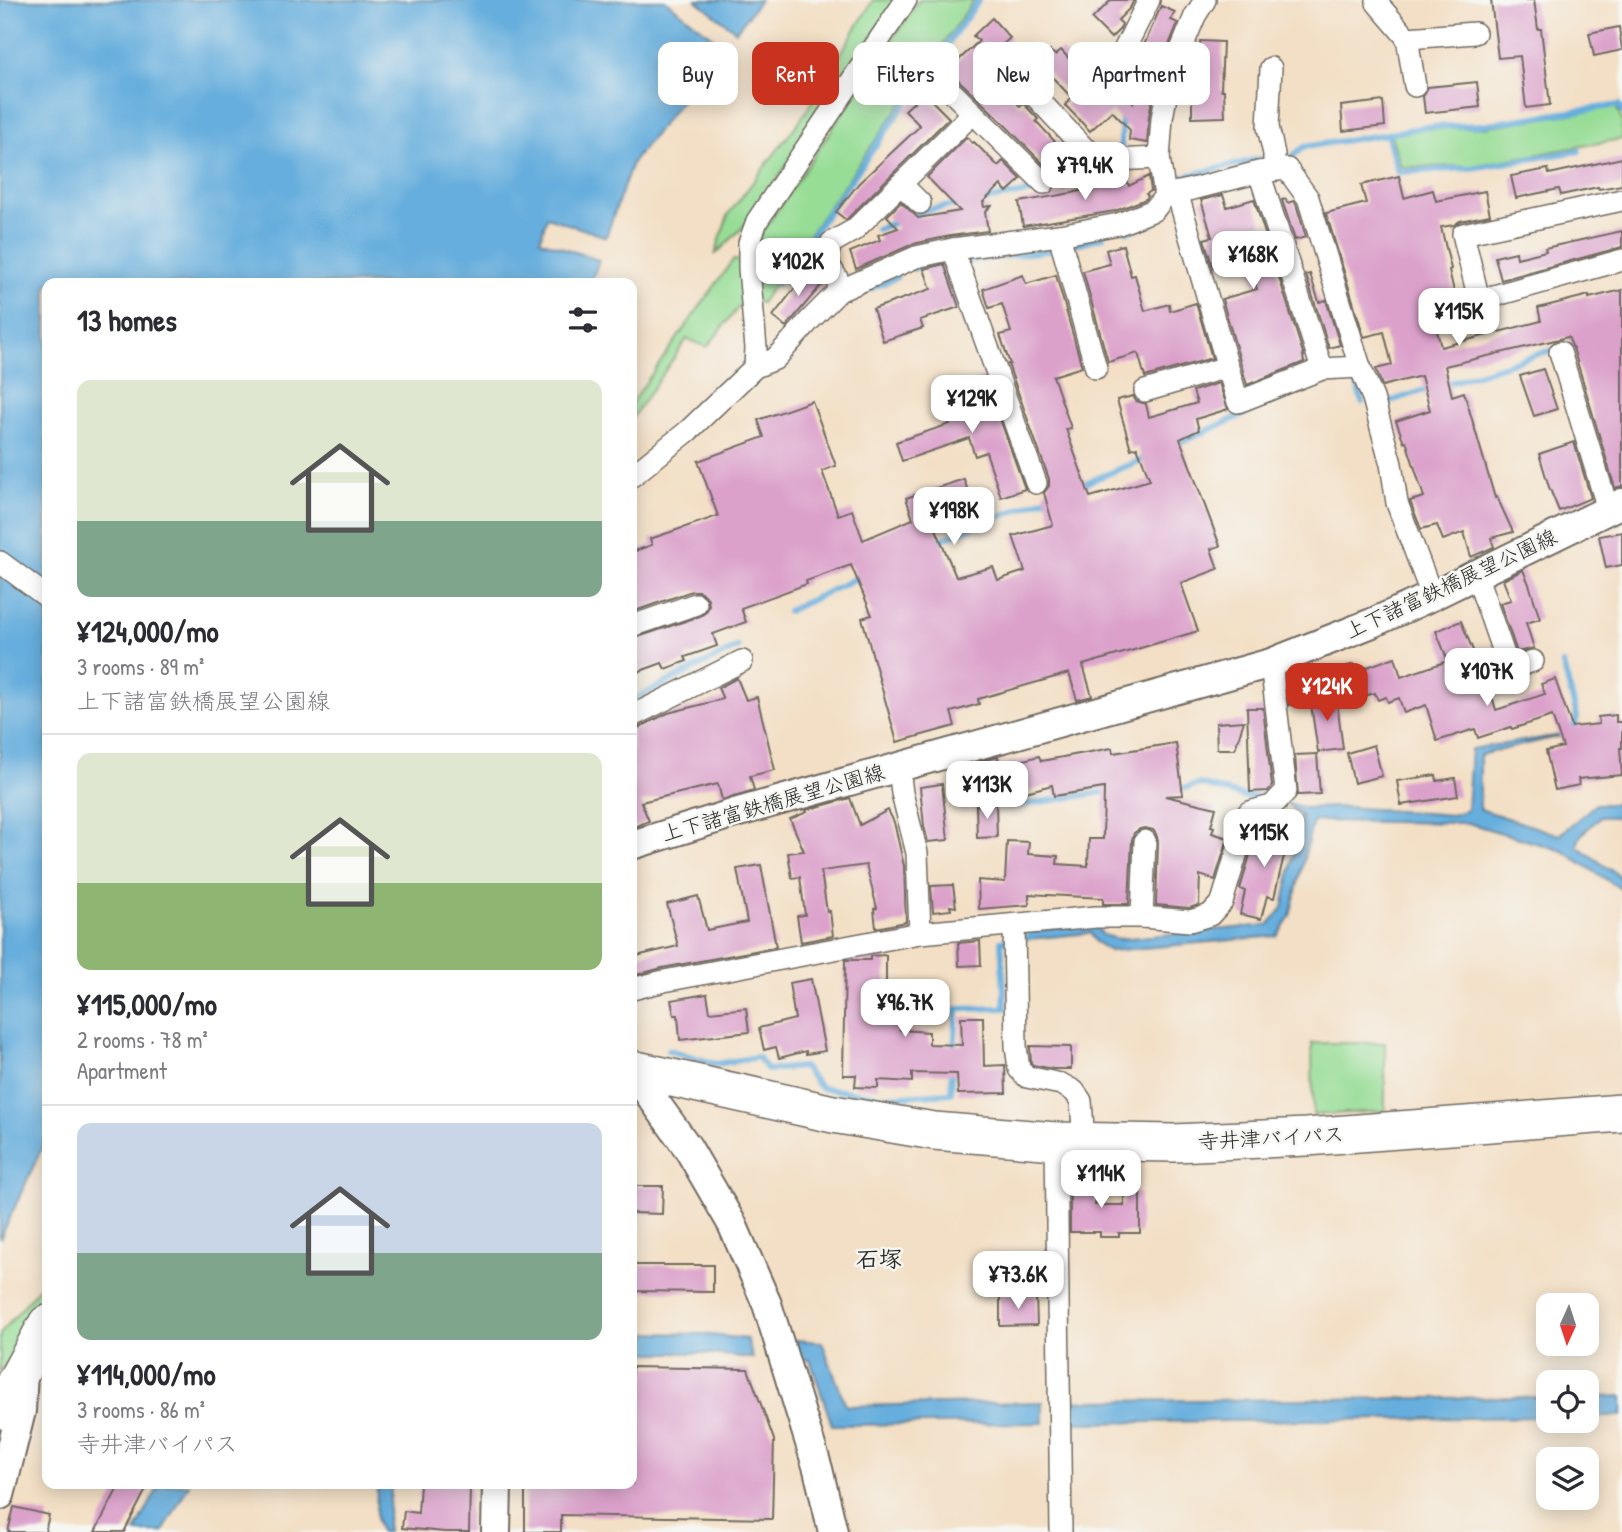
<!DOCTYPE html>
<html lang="en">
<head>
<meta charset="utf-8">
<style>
	:root { --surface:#fff; --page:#f7f7f7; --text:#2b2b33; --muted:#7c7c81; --line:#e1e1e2; --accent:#c8321e }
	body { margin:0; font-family:"Patrick Hand","Klee One",sans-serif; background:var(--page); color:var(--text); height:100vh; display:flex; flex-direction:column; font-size:26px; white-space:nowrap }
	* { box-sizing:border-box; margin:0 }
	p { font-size:23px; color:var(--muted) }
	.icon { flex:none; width:38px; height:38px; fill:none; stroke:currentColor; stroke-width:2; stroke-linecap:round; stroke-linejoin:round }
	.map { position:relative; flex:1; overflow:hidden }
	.panel { position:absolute; left:42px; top:278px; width:595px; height:1211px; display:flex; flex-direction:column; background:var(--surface); border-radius:14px; box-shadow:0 4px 18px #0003 }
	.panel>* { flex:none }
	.top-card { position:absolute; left:658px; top:42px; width:665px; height:63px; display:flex; gap:14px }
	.needle { width:46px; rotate:183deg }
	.buttons { position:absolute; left:1536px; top:1293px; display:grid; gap:14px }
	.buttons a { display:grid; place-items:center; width:63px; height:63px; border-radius:14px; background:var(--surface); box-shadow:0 4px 18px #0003; font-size:35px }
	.price { position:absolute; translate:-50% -60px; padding:0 16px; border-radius:14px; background:#fff; color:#222; font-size:23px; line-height:46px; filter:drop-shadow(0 2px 4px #0008) }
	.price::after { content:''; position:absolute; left:50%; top:42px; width:21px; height:16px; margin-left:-10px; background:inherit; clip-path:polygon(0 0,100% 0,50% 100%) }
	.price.on { background:var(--accent); color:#fff }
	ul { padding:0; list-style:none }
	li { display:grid; align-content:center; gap:14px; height:371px; padding:0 35px }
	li+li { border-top:2px solid var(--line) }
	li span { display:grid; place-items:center; height:217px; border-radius:14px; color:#555 }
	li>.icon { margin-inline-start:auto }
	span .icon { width:126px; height:126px; fill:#fffc; stroke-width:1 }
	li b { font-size:30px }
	h2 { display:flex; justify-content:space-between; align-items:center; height:84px; padding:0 35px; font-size:30px }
	.chip { padding:0 24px; border-radius:14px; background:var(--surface); box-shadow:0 4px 18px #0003; font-size:24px; line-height:63px }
	.chip.on { background:var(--accent); color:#fff }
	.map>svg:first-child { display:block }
	.green { fill:#98dd96; stroke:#628460; stroke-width:2 }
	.water { fill:#66aedd; stroke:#486c84; stroke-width:2 }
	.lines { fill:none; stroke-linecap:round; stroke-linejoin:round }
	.stream { stroke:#66aedd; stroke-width:6 }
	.building { fill:#dba1cb }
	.street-casing { stroke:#716a61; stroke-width:24 }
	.secondary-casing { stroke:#716a61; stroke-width:32 }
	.highway-casing { stroke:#716a61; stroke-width:40 }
	.street { stroke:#fff; stroke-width:21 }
	.secondary { stroke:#fff; stroke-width:28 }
	.highway { stroke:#fff; stroke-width:37 }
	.labels { text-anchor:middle; stroke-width:5; stroke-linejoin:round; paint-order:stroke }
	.street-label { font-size:21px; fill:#2b2b2b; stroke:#f6f6f2 }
	.neighbourhood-label { font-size:23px; font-weight:bold; fill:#2b2b2b; stroke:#f6f6f2 }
</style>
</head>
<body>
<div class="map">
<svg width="1622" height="1532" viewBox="0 0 1622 1532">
	<rect width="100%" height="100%" fill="#f6f6f2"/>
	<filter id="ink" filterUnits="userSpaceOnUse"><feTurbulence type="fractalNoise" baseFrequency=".0143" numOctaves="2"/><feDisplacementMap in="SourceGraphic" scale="14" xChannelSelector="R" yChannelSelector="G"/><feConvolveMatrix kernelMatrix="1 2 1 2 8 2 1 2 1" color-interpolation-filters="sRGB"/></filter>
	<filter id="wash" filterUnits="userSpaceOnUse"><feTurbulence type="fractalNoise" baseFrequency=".00686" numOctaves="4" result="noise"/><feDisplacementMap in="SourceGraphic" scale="28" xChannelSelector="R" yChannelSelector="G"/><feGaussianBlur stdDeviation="1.57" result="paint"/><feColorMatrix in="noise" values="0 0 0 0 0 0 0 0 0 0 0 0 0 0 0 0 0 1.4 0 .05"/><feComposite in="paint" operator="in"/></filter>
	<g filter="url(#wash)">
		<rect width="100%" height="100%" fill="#f3dfc5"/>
		<!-- green -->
		<g class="green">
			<polygon points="873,0 896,0 751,219 715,255 728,215 804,115"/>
			<polygon points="919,0 974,0 761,303 745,299 707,347 687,339 632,418 632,402 733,260 743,261"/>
			<polygon points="1616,107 1622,121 1622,139 1472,166 1401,167 1391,135 1422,129 1485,127"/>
			<polygon points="1312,1043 1385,1043 1385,1111 1313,1115"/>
			<polygon points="47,1278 47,1308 0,1372 0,1334"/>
		</g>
		<!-- water -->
		<g class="water">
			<polygon points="0,0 665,0 724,46 632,163 606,237 547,217 540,240 599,260 591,283 47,284 47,1137 0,1239"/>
			<polygon points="696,0 760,0 736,31"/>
			<polygon points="1574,733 1480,755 1480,809 1559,835 1596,804 1622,804 1622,817 1600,817 1580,836 1577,846 1622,878 1622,890 1563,851 1468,823 1313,821 1290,916 1277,936 1110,951 1096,942 1090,933 1028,939 1030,931 1094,924 1103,935 1119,939 1268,925 1283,908 1301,816 1285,802 1305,808 1346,807 1452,815 1467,810 1471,749"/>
			<polygon points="632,1333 701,1334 747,1339 753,1358 702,1353 632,1353"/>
			<polygon points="795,1340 822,1342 846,1406 1043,1402 1043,1423 832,1425 810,1360 800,1359"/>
			<polygon points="1622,1396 1622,1416 1587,1416 1587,1397"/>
			<polygon points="1549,1397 1549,1417 1071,1423 1071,1401"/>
			<polygon points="160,1484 189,1484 163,1532 135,1532"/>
			<polygon points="377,1484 392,1484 387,1522 388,1532 381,1532 376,1518"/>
		</g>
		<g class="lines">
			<!-- stream -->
			<g class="stream">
				<polyline points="1123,100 1124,73 1129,63"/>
				<polyline points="1387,134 1424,127 1480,125 1619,105 1622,112"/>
				<polyline points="1281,159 1289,159 1304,147 1387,134 1398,172 1472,168 1579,151"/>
				<polyline points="1170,163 1174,179 1259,159 1270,159"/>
				<polyline points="980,201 1107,178 1120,170 1122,115"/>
				<polyline points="909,217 926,210 962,204"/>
				<polyline points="877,229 899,221"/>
				<polyline points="1127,231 1151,225 1168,211"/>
				<polyline points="914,269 919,267 1053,250 1103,237"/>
				<polyline points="777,284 979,0"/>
				<polyline points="854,296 897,277"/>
				<polyline points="1357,384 1362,402"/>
				<polyline points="1443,385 1545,352 1580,345"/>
				<polyline points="1388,402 1432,388"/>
				<polyline points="1175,445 1328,377"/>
				<polyline points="1078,486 1149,457"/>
				<polyline points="935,542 1052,496"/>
				<polyline points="788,611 861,576"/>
				<polyline points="1563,664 1577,716 1573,733"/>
				<polyline points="632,700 738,647"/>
				<polyline points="1174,791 1200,784 1246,797 1272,796"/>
				<polyline points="1009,807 1111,791"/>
				<polyline points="668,1050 716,1064 758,1057 768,1070 803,1067 821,1088 885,1097 951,1093 952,1069"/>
				<polyline points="954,1051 957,1009 1005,1008 1001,941 1036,935"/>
			</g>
		</g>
		<g id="blocks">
			<!-- building -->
			<g class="building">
				<polygon points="1111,0 1134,0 1130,8 1118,20 1122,24 1120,29 1111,38 1092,19"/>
				<polygon points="1491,0 1534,0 1538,29 1541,29 1550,105 1526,108 1520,56 1498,58"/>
				<polygon points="1161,6 1175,12 1171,20 1178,23 1163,60 1141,52"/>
				<polygon points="992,18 1010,38 980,65 1020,106 1023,103 1038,119 1036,121 1058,145 1061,143 1086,168 1066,187 998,118 948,70 979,41 973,36"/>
				<polygon points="1619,27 1622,50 1594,56 1589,33"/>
				<polygon points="1200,41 1223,42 1221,90 1224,90 1225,117 1192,118 1192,91 1199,91"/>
				<polygon points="1061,50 1079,69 1090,58 1133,103 1135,78 1155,85 1149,116 1147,143 1129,140 1130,130 1112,111 1090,131 1065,105 1072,98 1038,62 1050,51 1055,55"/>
				<polygon points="1477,82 1480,107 1425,113 1423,96 1428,87"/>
				<polygon points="924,93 949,118 846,220 836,212 859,183 920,126 905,110"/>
				<polygon points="1383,101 1385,126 1343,131 1341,106"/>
				<polygon points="967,137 972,143 974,142 998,166 1003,161 1021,179 1007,192 1001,185 983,202 984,207 991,206 985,212 988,231 950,236 913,244 856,269 850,252 880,240 878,235 898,228 887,216 901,202 918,218 960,211 927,177"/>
				<polygon points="1622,158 1622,185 1599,189 1598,187 1561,195 1559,189 1516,198 1511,176 1548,169 1549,174"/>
				<polygon points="1149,176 1151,191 1146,194 1148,196 1146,199 1115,211 1023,226 1019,202 1072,193 1115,182 1125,177 1129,186"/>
				<polygon points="1399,176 1404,198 1433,190 1436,201 1485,191 1490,215 1460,221 1454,225 1441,227 1451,269 1449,270 1458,309 1433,315 1441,347 1541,321 1538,308 1589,295 1589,298 1622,290 1622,486 1615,488 1573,348 1568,337 1445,366 1452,396 1464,392 1495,498 1497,497 1513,532 1491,538 1494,547 1471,557 1464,532 1443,540 1437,525 1421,529 1410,501 1424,497 1406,441 1404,442 1396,421 1430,410 1421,376 1382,386 1376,369 1392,365 1384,332 1364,337 1326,213 1366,203 1361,185"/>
				<polygon points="1223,195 1227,207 1254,199 1304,356 1303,356 1304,362 1247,385 1222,299 1257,289 1248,258 1213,268 1204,239 1212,237 1201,200"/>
				<polygon points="1286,199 1287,203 1294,201 1296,204 1306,237 1295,240 1282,200"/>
				<polygon points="1622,231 1622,247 1501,280 1495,257 1516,252 1517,258 1546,251 1545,248"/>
				<polygon points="1123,245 1131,276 1135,275 1145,311 1169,304 1170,311 1196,303 1212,358 1145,377 1138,353 1108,362 1083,271 1110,264 1106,250"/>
				<polygon points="944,264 959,307 920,320 923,328 883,341 873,309 931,289 924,269"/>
				<polygon points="809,270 824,282 786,327 773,316"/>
				<polygon points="1310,274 1319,302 1326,300 1340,345 1329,348 1306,275"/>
				<polygon points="1023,275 1026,284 1056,275 1082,367 1053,376 1071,428 1066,429 1090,497 1150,480 1137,447 1131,449 1117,400 1133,396 1136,401 1146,404 1149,417 1197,403 1193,391 1219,383 1228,409 1196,419 1199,430 1180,439 1220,546 1211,549 1218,569 1181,583 1198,631 1083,665 1092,696 1077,700 1069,673 978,699 979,704 951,712 955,726 897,742 862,618 872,615 851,565 806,581 807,584 741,608 746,622 713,634 717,646 685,657 687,661 665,669 662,663 632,674 632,639 700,616 706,612 709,606 708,599 705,595 699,591 692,591 632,612 632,552 652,545 650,539 718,516 698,461 764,437 758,420 812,401 836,466 822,471 838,515 852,510 863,540 913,519 906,498 964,479 976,516 936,529 956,577 993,567 998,580 1025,571 1013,536 1053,525 1044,493 1049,486 1049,479 1008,364 1010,364 1000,335 1011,332 1002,304 989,308 983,289"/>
				<polygon points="1543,369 1557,409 1534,416 1520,376"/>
				<polygon points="985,377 1025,489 1001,497 986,452 975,456 969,438 902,461 896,442 950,424 943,405 966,397 962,385"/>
				<polygon points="1574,442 1591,498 1559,511 1549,487 1539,454"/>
				<polygon points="1622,532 1622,565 1606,568 1599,536"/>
				<polygon points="1523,570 1529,584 1540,619 1526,623 1534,648 1517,652 1500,603 1511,600 1503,580"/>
				<polygon points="1461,621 1474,653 1478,652 1482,664 1478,667 1474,673 1475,681 1479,686 1484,689 1490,689 1496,710 1545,694 1541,684 1555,679 1572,727 1599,724 1598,717 1616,715 1616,722 1622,722 1622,748 1620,748 1622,775 1578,779 1579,785 1555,790 1546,751 1563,747 1552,716 1512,729 1511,727 1478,738 1475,729 1437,741 1426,705 1404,713 1399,698 1388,702 1386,697 1378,700 1375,693 1340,702 1331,671 1354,664 1356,671 1395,657 1401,677 1448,661 1436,631"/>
				<polygon points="1303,676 1306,703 1289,705 1286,678"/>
				<polygon points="737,678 746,700 757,697 775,770 750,776 754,790 722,800 718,784 641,802 649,821 632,828 632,729 638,728 668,713 723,699 718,688"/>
				<polygon points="1336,695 1343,749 1318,752 1310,698"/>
				<polygon points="1247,708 1263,708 1272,786 1268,791 1250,792"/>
				<polygon points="1244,721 1235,749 1217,749 1216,723"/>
				<polygon points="1176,743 1183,795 1165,796 1216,808 1211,826 1214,827 1212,833 1228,838 1215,880 1200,875 1199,905 1189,908 1156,905 1158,841 1156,834 1153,830 1145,828 1140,829 1134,833 1132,840 1129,904 1103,904 1103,898 1029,894 1029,905 979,909 978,880 1005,882 1007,841 1029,842 1028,854 1058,856 1057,864 1088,866 1089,839 1103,839 1104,788 1054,796 1052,785 992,801 981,761 998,757 1000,766 1039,756 1041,761 1112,748 1113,753"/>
				<polygon points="1374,745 1382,776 1354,783 1347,753"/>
				<polygon points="1317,754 1320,794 1298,795 1295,755"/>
				<polygon points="1436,775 1437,781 1455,778 1458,796 1401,805 1397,781"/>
				<polygon points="942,784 948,840 928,842 924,826 920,787"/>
				<polygon points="850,798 860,825 888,810 894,822 904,866 906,922 876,928 874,909 877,908 866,865 821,871 827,912 830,911 833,936 801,942 797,916 805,915 800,877 792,878 788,853 804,851 790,819 807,812 806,810"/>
				<polygon points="996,804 997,837 977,838 976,805"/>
				<polygon points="1266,821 1291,826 1274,898 1267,896 1261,919 1240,914 1245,891 1240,889 1254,841 1260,842"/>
				<polygon points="761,865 776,947 662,968 632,976 632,957 678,946 667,904 698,896 707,930 747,922 737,869"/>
				<polygon points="953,885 956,907 950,906 951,910 933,912 931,886"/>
				<polygon points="980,941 981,965 959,966 958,943"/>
				<polygon points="886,955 886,991 900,991 900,1030 929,1032 929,1044 962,1045 961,1017 983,1017 984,1066 1005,1065 1006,1093 958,1094 957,1074 912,1073 912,1082 878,1080 878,1088 855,1087 856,1075 843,1075 845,960 870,960 870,956"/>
				<polygon points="811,979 825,1051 806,1054 806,1051 779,1058 776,1047 764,1050 759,1028 795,1019 789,983"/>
				<polygon points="707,994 710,1012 746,1008 749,1032 680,1040 678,1015 674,1015 671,1000"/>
				<polygon points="1030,1046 1071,1047 1071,1069 1053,1069 1033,1065 1031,1063"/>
				<polygon points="1070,1163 1085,1164 1084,1195 1095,1195 1095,1205 1124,1205 1124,1193 1140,1193 1140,1233 1119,1233 1119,1237 1100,1237 1100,1232 1070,1232"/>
				<polygon points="632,1186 663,1186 662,1214 632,1213"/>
				<polygon points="632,1265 713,1265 713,1292 632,1291"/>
				<polygon points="1036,1295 1037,1325 1000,1326 1000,1296"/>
				<polygon points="632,1367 748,1369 774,1440 772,1519 561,1515 561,1532 525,1532 525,1484 632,1484"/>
				<polygon points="120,1484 149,1484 124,1532 95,1532"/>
				<polygon points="420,1484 470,1484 469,1532 445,1532 402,1528 404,1511 418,1513"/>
				<polygon points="14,1507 49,1515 45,1532 8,1532"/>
			</g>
		</g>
	</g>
	<g filter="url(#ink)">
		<use href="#blocks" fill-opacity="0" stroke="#716a61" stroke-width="2"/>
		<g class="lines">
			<defs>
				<g id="street">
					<polyline points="1149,0 1125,48 1125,59 1134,64 1170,76"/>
					<polyline points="1377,0 1377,3 1407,38 1475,33"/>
					<polyline points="1407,38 1415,86"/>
					<polyline points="1271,68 1268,127 1274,154 1274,169"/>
					<polyline points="1019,79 1084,148 1099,157 1114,160 1159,158"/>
					<polyline points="953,93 1044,183"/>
					<polyline points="1259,172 1322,369"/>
					<polyline points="901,184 920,203"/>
					<polyline points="1177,192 1238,402 1322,369 1360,367"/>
					<polyline points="1165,196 1159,158 1162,118 1170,76 1195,16 1205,0"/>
					<polyline points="1622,200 1463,234 1479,300 1622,260"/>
					<polyline points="1059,235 1096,368"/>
					<polyline points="953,249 1036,483"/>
					<polyline points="839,291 837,278 826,260 831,243 854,230 973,113"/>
					<polyline points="1560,352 1608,509"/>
					<polyline points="755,367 756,348 749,268 749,243 757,221 906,0"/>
					<polyline points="1145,391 1227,367"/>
					<polyline points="632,476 688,431 755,367 775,359 810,320 839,291 916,257 953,249 1059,235 1119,224 1154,210 1165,196 1259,172 1287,169 1308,198 1360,367 1373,398 1391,464 1397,503 1432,596"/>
					<polyline points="0,562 47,597"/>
					<polyline points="1476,574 1509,669"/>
					<polyline points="632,626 696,604"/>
					<polyline points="1487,676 1533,661"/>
					<polyline points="632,716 742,661"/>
					<polyline points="899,768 902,793 917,853 920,933"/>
					<polyline points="1142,917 1145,841"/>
					<polyline points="1014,925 1016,1046 1019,1069 1027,1077 1061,1084 1074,1091 1081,1101 1084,1142"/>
					<polyline points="632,989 664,981 920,933 1096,917 1142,917 1190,921 1210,915 1222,902 1249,812 1272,806 1286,791 1271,663"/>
					<polyline points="1056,1141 1061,1532"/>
				</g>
				<g id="secondary">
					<polyline points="632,845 735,813 1271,663 1372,623 1432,596 1622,503"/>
					<polyline points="632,1070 688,1148 732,1224 767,1304 818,1469 833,1532"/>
					<polyline points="0,1495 21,1411 23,1371"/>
					<polyline points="496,1532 497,1484"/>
				</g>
				<g id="highway">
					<polyline points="632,1069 833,1114 934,1131 1056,1141 1174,1143 1306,1137 1622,1113"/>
					<polyline points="0,1410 47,1324"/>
				</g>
			</defs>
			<!-- street casing -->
			<use href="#street" class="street-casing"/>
			<!-- secondary casing -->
			<use href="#secondary" class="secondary-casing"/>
			<!-- highway casing -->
			<use href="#highway" class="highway-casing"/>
			<!-- street -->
			<use href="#street" class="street"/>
			<!-- secondary -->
			<use href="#secondary" class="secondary"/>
			<!-- highway -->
			<use href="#highway" class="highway"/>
		</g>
	</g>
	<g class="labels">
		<!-- street labels -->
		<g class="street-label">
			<text transform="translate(1451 584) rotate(-25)" y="7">上下諸富鉄橋展望公園線</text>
			<text transform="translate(773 803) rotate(-16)" y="7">上下諸富鉄橋展望公園線</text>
			<text transform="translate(1271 1138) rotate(-3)" y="7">寺井津バイパス</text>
		</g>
		<!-- neighbourhood labels -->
		<g class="neighbourhood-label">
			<text x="879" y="1267">石塚</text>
		</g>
	</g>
</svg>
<div class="buttons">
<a><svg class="needle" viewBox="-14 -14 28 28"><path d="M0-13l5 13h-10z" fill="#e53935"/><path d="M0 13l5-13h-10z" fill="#7c7c81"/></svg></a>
<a><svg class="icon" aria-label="locate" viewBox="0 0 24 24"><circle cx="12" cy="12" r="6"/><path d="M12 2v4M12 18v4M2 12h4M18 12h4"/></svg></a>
<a><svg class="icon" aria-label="layers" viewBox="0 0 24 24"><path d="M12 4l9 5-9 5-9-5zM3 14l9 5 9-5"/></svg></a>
</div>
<b class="price" style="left:1085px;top:202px">¥79.4K</b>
<b class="price" style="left:1253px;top:291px">¥168K</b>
<b class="price" style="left:798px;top:298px">¥102K</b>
<b class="price" style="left:1459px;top:348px">¥115K</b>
<b class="price" style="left:972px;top:435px">¥129K</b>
<b class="price" style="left:954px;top:547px">¥198K</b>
<b class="price" style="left:1487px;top:708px">¥107K</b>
<b class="price on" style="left:1327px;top:723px">¥124K</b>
<b class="price" style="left:987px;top:821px">¥113K</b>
<b class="price" style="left:1264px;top:869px">¥115K</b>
<b class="price" style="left:905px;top:1039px">¥96.7K</b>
<b class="price" style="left:1101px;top:1210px">¥114K</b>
<b class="price" style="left:1018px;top:1311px">¥73.6K</b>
<div class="top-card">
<a class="chip">Buy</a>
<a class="chip on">Rent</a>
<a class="chip">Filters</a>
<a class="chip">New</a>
<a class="chip">Apartment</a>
</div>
<section class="panel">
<h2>13 homes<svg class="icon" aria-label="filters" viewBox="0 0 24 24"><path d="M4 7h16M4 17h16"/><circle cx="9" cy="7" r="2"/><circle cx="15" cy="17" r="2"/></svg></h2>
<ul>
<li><span style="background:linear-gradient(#dfe7d0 65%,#7fa58c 0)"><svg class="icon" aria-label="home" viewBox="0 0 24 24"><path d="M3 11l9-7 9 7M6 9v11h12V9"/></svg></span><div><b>¥124,000/mo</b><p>3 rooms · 89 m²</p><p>上下諸富鉄橋展望公園線</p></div></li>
<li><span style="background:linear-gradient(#dfe7d0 60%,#8fb573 0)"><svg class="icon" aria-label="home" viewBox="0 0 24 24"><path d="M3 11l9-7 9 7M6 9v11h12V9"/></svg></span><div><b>¥115,000/mo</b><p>2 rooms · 78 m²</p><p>Apartment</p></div></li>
<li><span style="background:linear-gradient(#c9d6e8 60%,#7fa58c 0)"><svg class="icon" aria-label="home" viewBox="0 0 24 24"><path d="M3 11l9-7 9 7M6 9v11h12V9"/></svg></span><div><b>¥114,000/mo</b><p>3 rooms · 86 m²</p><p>寺井津バイパス</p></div></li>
</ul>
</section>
</div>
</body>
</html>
